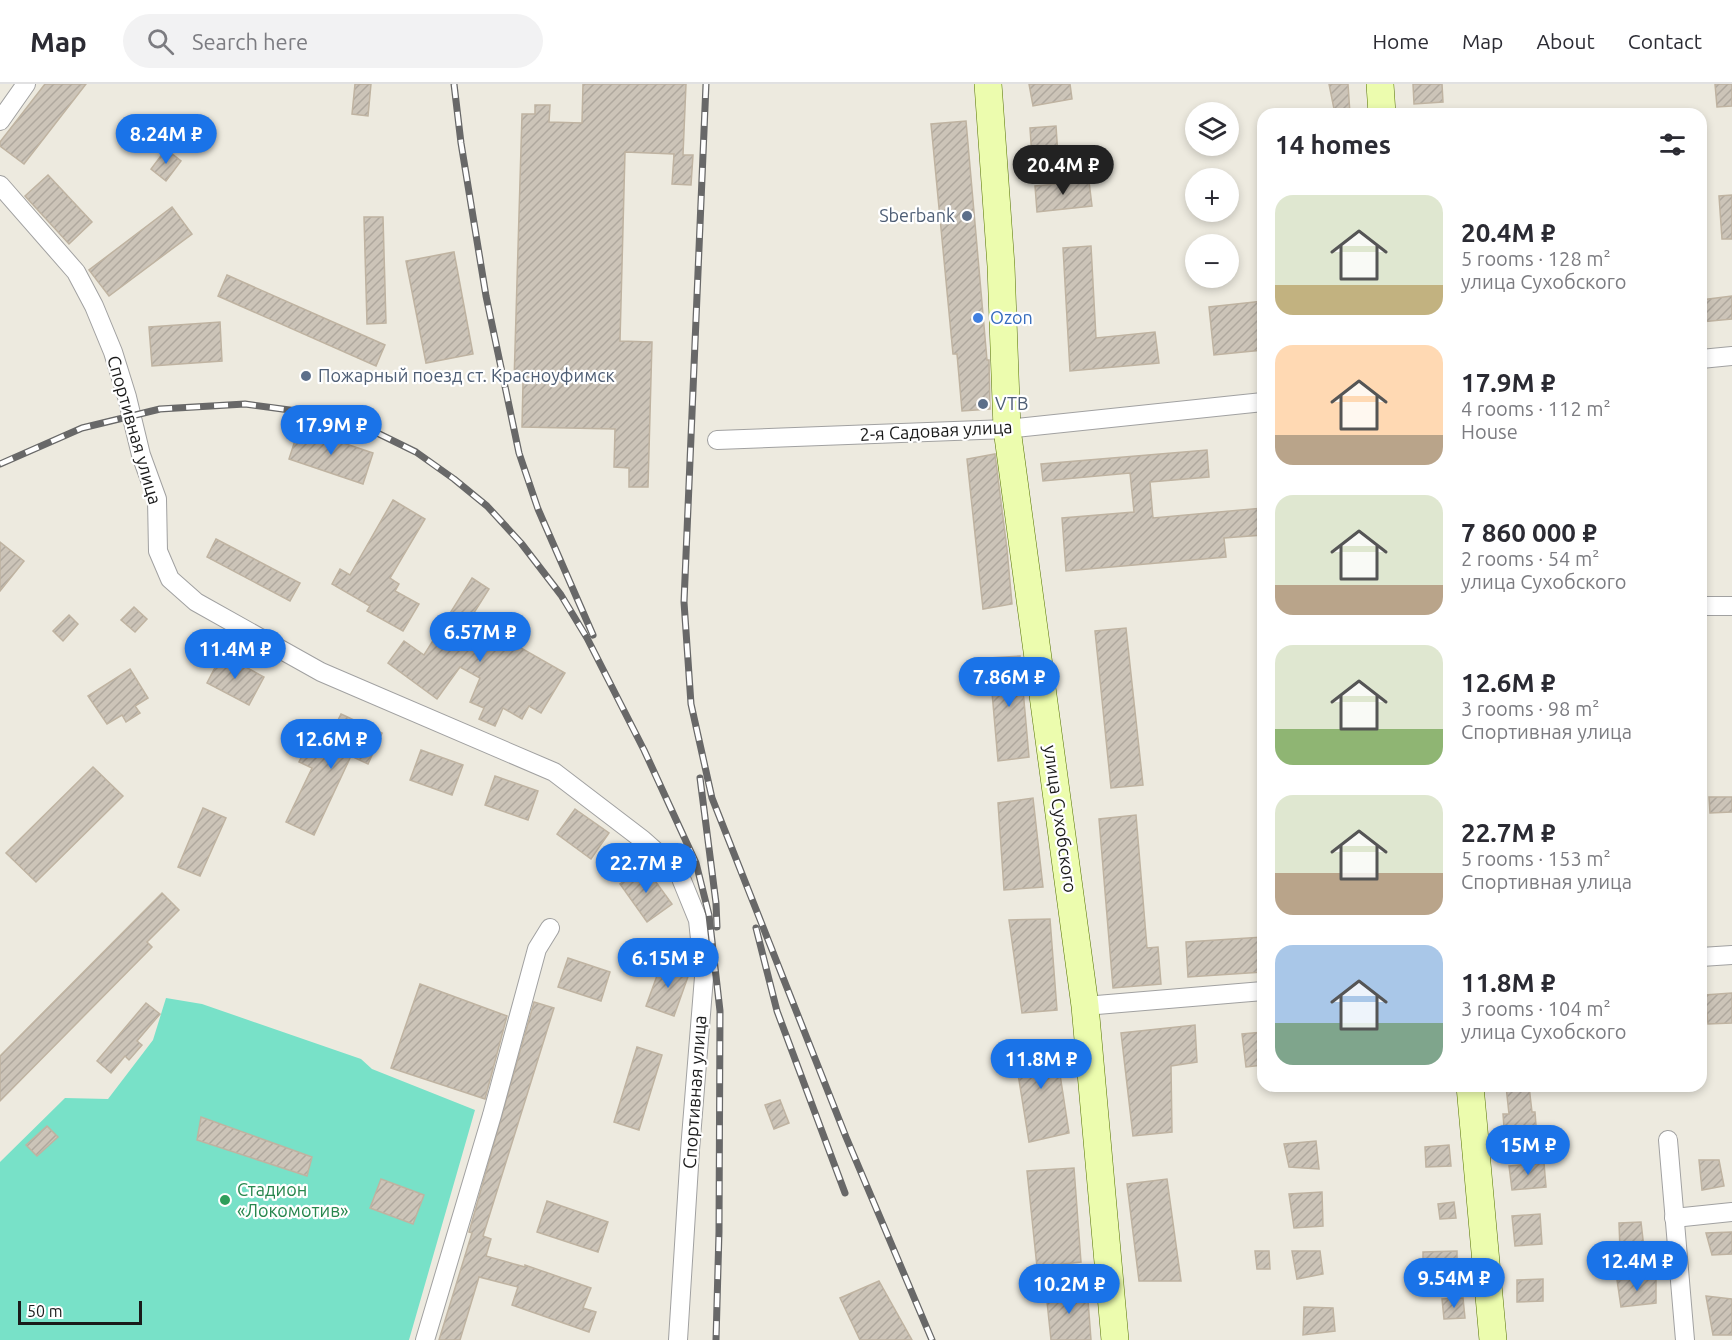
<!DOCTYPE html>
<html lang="en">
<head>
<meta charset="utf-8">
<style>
	:root { --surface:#fff; --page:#f2f2f3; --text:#2b2b33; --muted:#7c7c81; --line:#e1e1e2; --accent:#1a73e8 }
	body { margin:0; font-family:Ubuntu,sans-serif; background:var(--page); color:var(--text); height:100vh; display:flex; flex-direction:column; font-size:22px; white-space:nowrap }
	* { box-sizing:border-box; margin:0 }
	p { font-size:20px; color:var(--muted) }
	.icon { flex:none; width:33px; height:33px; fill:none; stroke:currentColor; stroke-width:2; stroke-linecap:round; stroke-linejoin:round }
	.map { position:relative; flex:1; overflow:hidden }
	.details { position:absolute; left:1257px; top:24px; width:450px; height:984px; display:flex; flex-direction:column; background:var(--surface); border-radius:18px; box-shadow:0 3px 9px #0003 }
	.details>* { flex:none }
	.fabs { position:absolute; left:1185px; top:18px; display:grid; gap:12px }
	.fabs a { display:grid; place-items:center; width:54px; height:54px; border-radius:50%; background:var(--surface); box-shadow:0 3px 9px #0003; font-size:30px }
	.scale { position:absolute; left:18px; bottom:15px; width:124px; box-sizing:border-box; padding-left:6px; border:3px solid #1a1a1a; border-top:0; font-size:16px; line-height:21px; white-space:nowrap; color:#1a1a1a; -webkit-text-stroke:4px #fff; paint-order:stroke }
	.price { position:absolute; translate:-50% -51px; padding:0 14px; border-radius:21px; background:var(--accent); color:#fff; font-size:20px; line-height:39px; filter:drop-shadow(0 2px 3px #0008) }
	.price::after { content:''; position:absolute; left:50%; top:36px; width:18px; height:14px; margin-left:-9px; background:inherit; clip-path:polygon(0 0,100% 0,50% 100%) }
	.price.current { background:#222; color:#fff }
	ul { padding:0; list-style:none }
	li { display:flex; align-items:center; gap:18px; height:150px; padding:0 18px }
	li span { display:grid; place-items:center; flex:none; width:168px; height:120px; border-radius:18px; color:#555 }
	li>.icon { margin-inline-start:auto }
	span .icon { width:72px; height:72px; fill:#fffc; stroke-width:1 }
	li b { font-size:26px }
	h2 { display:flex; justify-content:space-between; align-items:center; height:72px; padding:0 18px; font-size:26px }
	header { display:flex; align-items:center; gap:36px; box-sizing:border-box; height:84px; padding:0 30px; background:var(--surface); border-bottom:2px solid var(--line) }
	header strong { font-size:28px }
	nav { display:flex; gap:33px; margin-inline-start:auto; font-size:21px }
	.search { width:420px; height:54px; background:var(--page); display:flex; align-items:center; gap:15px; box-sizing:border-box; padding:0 21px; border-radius:33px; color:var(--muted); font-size:22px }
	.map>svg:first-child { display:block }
	.pitch { fill:#78e1c8 }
	.building { fill:url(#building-hatch); stroke:#bfb3a1; stroke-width:1.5 }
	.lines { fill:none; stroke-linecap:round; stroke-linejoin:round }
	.street-casing { stroke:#a1a1a1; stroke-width:20 }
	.secondary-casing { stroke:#557300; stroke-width:28 }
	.street { stroke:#fff; stroke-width:18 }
	.secondary { stroke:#ecfcae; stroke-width:27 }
	.rail-casing { stroke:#686868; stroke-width:7 }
	.rail { stroke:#fff; stroke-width:4.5; stroke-dasharray:14; stroke-linecap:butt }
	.service-dot { fill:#5c6f8a; stroke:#fff; stroke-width:2 }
	.shop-dot { fill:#3f7fe0; stroke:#fff; stroke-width:2 }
	.leisure-dot { fill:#2e9e5b; stroke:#fff; stroke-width:2 }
	.labels { text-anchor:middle; stroke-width:4.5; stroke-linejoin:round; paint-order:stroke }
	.service-label { font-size:18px; fill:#4e5e75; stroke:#fff; text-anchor:start }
	.shop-label { font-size:18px; fill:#366cbe; stroke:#fff; text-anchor:start }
	.street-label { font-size:18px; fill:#1a1a1a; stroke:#fff }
	.leisure-label { font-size:18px; fill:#27864d; stroke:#fff; text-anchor:start }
</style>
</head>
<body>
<header>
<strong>Map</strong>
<div class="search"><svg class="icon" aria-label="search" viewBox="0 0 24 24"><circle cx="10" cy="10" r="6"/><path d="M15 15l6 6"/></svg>Search here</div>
<nav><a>Home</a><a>Map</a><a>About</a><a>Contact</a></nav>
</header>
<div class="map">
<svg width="1732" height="1256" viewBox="0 0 1732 1256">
	<defs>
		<pattern id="building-hatch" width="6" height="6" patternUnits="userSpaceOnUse" patternTransform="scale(1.5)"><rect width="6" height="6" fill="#ccc4b8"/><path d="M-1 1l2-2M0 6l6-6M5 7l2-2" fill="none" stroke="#afa89e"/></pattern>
	</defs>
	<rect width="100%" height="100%" fill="#edeadf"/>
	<!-- pitch -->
	<polygon class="pitch" points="166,914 202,920 361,975 372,985 475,1026 409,1256 0,1256 0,1078 65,1014 108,1015 153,956"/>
	<!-- building -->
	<g class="building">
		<polygon points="45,0 86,0 24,80 0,62 0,58"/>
		<polygon points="355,0 371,0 368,32 352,30"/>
		<polygon points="583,0 686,0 683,71 693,71 691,101 672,100 674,70 625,68 620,257 652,258 648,403 629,403 629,384 614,383 615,345 522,343 523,298 514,298 522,30 535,30 535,21 550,21 549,38 582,39"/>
		<polygon points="1029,0 1070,0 1072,15 1033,22"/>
		<polygon points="1329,0 1348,0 1350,30 1335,30"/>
		<polygon points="1413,0 1442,0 1443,18 1414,20"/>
		<polygon points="1715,0 1732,0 1732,22 1717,23"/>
		<polygon points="966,37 987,276 989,276 990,325 962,327 957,270 953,270 931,40"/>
		<polygon points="1056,42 1058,72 1032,74 1030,44"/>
		<polygon points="166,65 181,77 166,97 151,85"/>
		<polygon points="48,91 92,138 69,160 25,112"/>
		<polygon points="1089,97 1092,122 1037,128 1035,102"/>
		<polygon points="1732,111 1732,155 1722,155 1719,112"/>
		<polygon points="172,123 192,150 109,212 89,186"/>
		<polygon points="364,133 383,133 386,239 367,240"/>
		<polygon points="1091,162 1096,254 1155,248 1159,279 1070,287 1063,164"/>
		<polygon points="454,168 473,270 426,279 406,177"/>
		<polygon points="227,191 385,261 376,282 218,212"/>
		<polygon points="1732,212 1732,235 1701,238 1701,216"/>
		<polygon points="1263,217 1263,266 1214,271 1209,223"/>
		<polygon points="220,238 222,277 152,282 149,243"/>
		<polygon points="299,344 373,369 363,400 289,375"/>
		<polygon points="1207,366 1209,393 1150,398 1153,434 1263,424 1263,451 1224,454 1226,473 1066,487 1062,434 1134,428 1130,389 1043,397 1041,380"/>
		<polygon points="995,370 1007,465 1012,520 983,525 967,375"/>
		<polygon points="393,416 425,435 390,494 399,500 395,507 419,520 403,547 367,527 370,522 332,500 340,485 350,491"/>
		<polygon points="216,455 300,499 290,517 207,473"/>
		<polygon points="0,458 24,477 0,507"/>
		<polygon points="472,494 489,505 470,535 565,589 541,629 529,622 522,635 503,624 495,642 479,635 484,624 470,618 480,594 460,583 437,615 388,579 404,557 424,571"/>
		<polygon points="134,523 147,535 135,548 121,536"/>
		<polygon points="69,531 78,540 63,557 53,547"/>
		<polygon points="1126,544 1143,701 1111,704 1095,547"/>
		<polygon points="222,570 264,593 249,621 207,599"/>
		<polygon points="1020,572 1029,673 998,677 989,574"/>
		<polygon points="130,585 148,614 135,622 140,629 126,638 122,631 107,640 88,612"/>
		<polygon points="341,630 382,649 368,680 351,672 314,751 286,738 312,684 299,678 306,664 321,671"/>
		<polygon points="421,666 463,681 452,711 410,696"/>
		<polygon points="93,683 123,712 36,798 6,769"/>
		<polygon points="495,692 538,707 528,736 485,721"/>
		<polygon points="1709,713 1732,713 1732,728 1710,729"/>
		<polygon points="1033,714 1043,803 1004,806 998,719"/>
		<polygon points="203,724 226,734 200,792 178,783"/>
		<polygon points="575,725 609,749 591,775 557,750"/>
		<polygon points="1136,731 1147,864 1158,863 1161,900 1113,904 1099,735"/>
		<polygon points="645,783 672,820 647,838 620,800"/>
		<polygon points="162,809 179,826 147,858 152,863 0,1017 0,972"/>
		<polygon points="1050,835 1057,926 1022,929 1009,836"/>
		<polygon points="1263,853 1263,888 1188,893 1186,858"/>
		<polygon points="568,874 610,888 601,917 558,903"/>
		<polygon points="662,878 690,887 674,932 646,922"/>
		<polygon points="420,900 507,932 485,1015 391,984"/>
		<polygon points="1732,909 1732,939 1708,940 1705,911"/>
		<polygon points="534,918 554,924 483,1152 491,1155 486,1172 525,1183 525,1181 591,1204 583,1224 596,1228 589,1248 512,1221 518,1203 479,1193 460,1256 439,1256 472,1149 469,1148"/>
		<polygon points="146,919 160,930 137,957 142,961 129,976 125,972 111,989 97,977"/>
		<polygon points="1195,941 1197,978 1171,982 1172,1048 1133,1052 1121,949"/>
		<polygon points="1263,948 1263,981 1246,983 1242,950"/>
		<polygon points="1055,958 1069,1049 1029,1058 1013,959"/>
		<polygon points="637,963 662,971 639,1046 614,1038"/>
		<polygon points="1506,1002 1529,1002 1532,1028 1535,1028 1537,1055 1505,1057 1503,1030 1509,1030"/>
		<polygon points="780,1016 789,1039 774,1045 765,1021"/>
		<polygon points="201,1033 312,1073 307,1092 197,1056"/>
		<polygon points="47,1042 58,1053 37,1072 26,1061"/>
		<polygon points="1316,1057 1319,1085 1289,1083 1284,1060"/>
		<polygon points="1449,1061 1451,1082 1426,1083 1425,1063"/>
		<polygon points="1699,1076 1719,1076 1724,1102 1702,1106"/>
		<polygon points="1544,1079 1546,1103 1512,1106 1509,1082"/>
		<polygon points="1074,1084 1081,1178 1037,1183 1027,1087"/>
		<polygon points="381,1095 424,1111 413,1140 370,1124"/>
		<polygon points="1167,1095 1181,1197 1139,1197 1127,1100"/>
		<polygon points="1322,1108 1323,1142 1294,1144 1289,1110"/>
		<polygon points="547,1117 608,1138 598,1168 537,1148"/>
		<polygon points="1454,1118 1456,1134 1440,1135 1438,1120"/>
		<polygon points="1540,1130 1542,1160 1515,1162 1512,1132"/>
		<polygon points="1641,1138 1644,1164 1620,1165 1619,1139"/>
		<polygon points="1732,1148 1732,1170 1712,1171 1706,1149"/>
		<polygon points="1255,1167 1269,1167 1270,1185 1257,1185"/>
		<polygon points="1292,1167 1320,1167 1323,1190 1297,1195"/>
		<polygon points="1457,1167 1457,1185 1423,1185 1423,1168"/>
		<polygon points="1656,1194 1656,1219 1621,1223 1617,1196"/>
		<polygon points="1543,1195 1543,1217 1517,1218 1517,1196"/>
		<polygon points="879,1197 912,1256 860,1256 840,1214"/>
		<polygon points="1087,1203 1091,1256 1051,1256 1046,1208"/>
		<polygon points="1706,1212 1732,1215 1732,1251 1713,1251"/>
		<polygon points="1463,1214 1465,1234 1444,1235 1442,1215"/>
		<polygon points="1304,1223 1333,1224 1335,1247 1303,1251"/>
	</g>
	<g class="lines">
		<defs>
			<g id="street">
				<polyline points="0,37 26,0"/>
				<polyline points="0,101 76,188 94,222 113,268 127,313 141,371 157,415 158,467 170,495 196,518 321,588 554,688 643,756 678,787 698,836 704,893 690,1066 678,1256"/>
				<polyline points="1701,275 1732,272"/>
				<polyline points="717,356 1007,345 1263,318"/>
				<polyline points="1701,522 1732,522"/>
				<polyline points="1701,873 1732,871"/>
				<polyline points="1085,922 1263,907"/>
				<polyline points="1668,1056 1685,1256"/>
				<polyline points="1674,1134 1732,1128"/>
				<polyline points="425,1256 492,1031 537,865 550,844"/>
			</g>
			<g id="secondary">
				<polyline points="988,0 1001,182 1007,345 1085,922 1115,1256"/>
				<polyline points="1380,0 1382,30"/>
				<polyline points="1470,1002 1493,1256"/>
			</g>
		</defs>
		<!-- street casing -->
		<use href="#street" class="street-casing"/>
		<!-- secondary casing -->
		<use href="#secondary" class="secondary-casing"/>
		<!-- street -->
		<use href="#street" class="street"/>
		<!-- secondary -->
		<use href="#secondary" class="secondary"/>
		<defs>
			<g id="rail">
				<polyline points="454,0 461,59 486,212 519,369 538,425 593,551"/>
				<polyline points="706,0 684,518 691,620 712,714 846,1053 932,1256"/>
				<polyline points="0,380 82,344 160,325 245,320 320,330 369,345 416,368 454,395 487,422 521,459 561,511 587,554 644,666 696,779 709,831 720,927 719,1148 716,1256"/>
				<polyline points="700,694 716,819 717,843"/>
				<polyline points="756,844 777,927 845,1109"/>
			</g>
		</defs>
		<!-- rail casing -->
		<use href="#rail" class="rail-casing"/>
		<!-- rail -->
		<use href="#rail" class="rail"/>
	</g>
	<!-- markers -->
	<g class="service-dot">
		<circle cx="967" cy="132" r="6"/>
		<circle cx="306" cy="292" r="6"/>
		<circle cx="983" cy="320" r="6"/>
	</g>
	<circle class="shop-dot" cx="978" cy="234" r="6"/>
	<circle class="leisure-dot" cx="225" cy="1116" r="6"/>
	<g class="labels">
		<!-- service labels -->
		<g class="service-label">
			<text x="955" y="138" text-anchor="end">Sberbank</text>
			<text x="318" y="298">Пожарный поезд ст. Красноуфимск</text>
			<text x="995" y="326">VTB</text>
		</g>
		<!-- shop labels -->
		<g class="shop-label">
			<text x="990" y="240">Ozon</text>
		</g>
		<!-- street labels -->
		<g class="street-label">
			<text transform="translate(134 346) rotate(74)" y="6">Спортивная улица</text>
			<text transform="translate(936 347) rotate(-3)" y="6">2-я Садовая улица</text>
			<text transform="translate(1060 735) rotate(82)" y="6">улица Сухобского</text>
			<text transform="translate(695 1008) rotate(-86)" y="6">Спортивная улица</text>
		</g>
		<!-- leisure labels -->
		<g class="leisure-label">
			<text x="237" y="1112">Стадион<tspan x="237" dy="21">«Локомотив»</tspan></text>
		</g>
	</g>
</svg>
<div class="fabs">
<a><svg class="icon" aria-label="layers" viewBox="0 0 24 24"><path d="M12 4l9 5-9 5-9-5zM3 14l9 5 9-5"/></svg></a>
<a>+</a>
<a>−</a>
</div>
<div class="scale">50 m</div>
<b class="price" style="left:166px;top:81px">8.24M ₽</b>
<b class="price current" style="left:1063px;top:112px">20.4M ₽</b>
<b class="price" style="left:331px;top:372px">17.9M ₽</b>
<b class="price" style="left:480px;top:579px">6.57M ₽</b>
<b class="price" style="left:235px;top:596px">11.4M ₽</b>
<b class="price" style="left:1009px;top:624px">7.86M ₽</b>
<b class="price" style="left:331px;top:686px">12.6M ₽</b>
<b class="price" style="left:646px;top:810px">22.7M ₽</b>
<b class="price" style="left:668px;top:905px">6.15M ₽</b>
<b class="price" style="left:1041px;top:1006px">11.8M ₽</b>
<b class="price" style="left:1528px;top:1092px">15M ₽</b>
<b class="price" style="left:1637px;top:1208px">12.4M ₽</b>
<b class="price" style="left:1454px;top:1225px">9.54M ₽</b>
<b class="price" style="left:1069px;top:1231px">10.2M ₽</b>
<section class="details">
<h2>14 homes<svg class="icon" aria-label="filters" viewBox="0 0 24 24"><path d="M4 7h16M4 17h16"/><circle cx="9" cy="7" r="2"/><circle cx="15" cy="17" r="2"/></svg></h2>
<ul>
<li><span style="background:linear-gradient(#dfe7d0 75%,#c2b280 0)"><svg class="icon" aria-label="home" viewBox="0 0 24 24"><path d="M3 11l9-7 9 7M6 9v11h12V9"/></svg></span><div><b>20.4M ₽</b><p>5 rooms · 128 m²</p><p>улица Сухобского</p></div></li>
<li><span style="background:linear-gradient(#ffd9b3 75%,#b9a48a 0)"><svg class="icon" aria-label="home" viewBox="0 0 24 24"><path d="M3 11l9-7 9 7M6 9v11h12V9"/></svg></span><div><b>17.9M ₽</b><p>4 rooms · 112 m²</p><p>House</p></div></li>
<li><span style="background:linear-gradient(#dfe7d0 75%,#b9a48a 0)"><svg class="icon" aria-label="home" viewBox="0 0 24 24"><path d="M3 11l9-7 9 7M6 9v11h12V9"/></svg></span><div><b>7 860 000 ₽</b><p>2 rooms · 54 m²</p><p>улица Сухобского</p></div></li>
<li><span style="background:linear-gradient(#dfe7d0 70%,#8fb573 0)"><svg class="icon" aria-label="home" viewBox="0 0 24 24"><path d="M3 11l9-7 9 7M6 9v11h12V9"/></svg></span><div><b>12.6M ₽</b><p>3 rooms · 98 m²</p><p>Спортивная улица</p></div></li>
<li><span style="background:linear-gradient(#dfe7d0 65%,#b9a48a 0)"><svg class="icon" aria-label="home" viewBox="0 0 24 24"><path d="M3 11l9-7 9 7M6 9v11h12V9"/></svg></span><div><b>22.7M ₽</b><p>5 rooms · 153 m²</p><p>Спортивная улица</p></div></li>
<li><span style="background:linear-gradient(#a9c7e8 65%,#7fa58c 0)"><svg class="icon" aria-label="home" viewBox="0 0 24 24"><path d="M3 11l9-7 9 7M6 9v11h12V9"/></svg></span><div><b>11.8M ₽</b><p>3 rooms · 104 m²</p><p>улица Сухобского</p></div></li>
</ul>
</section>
</div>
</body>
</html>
